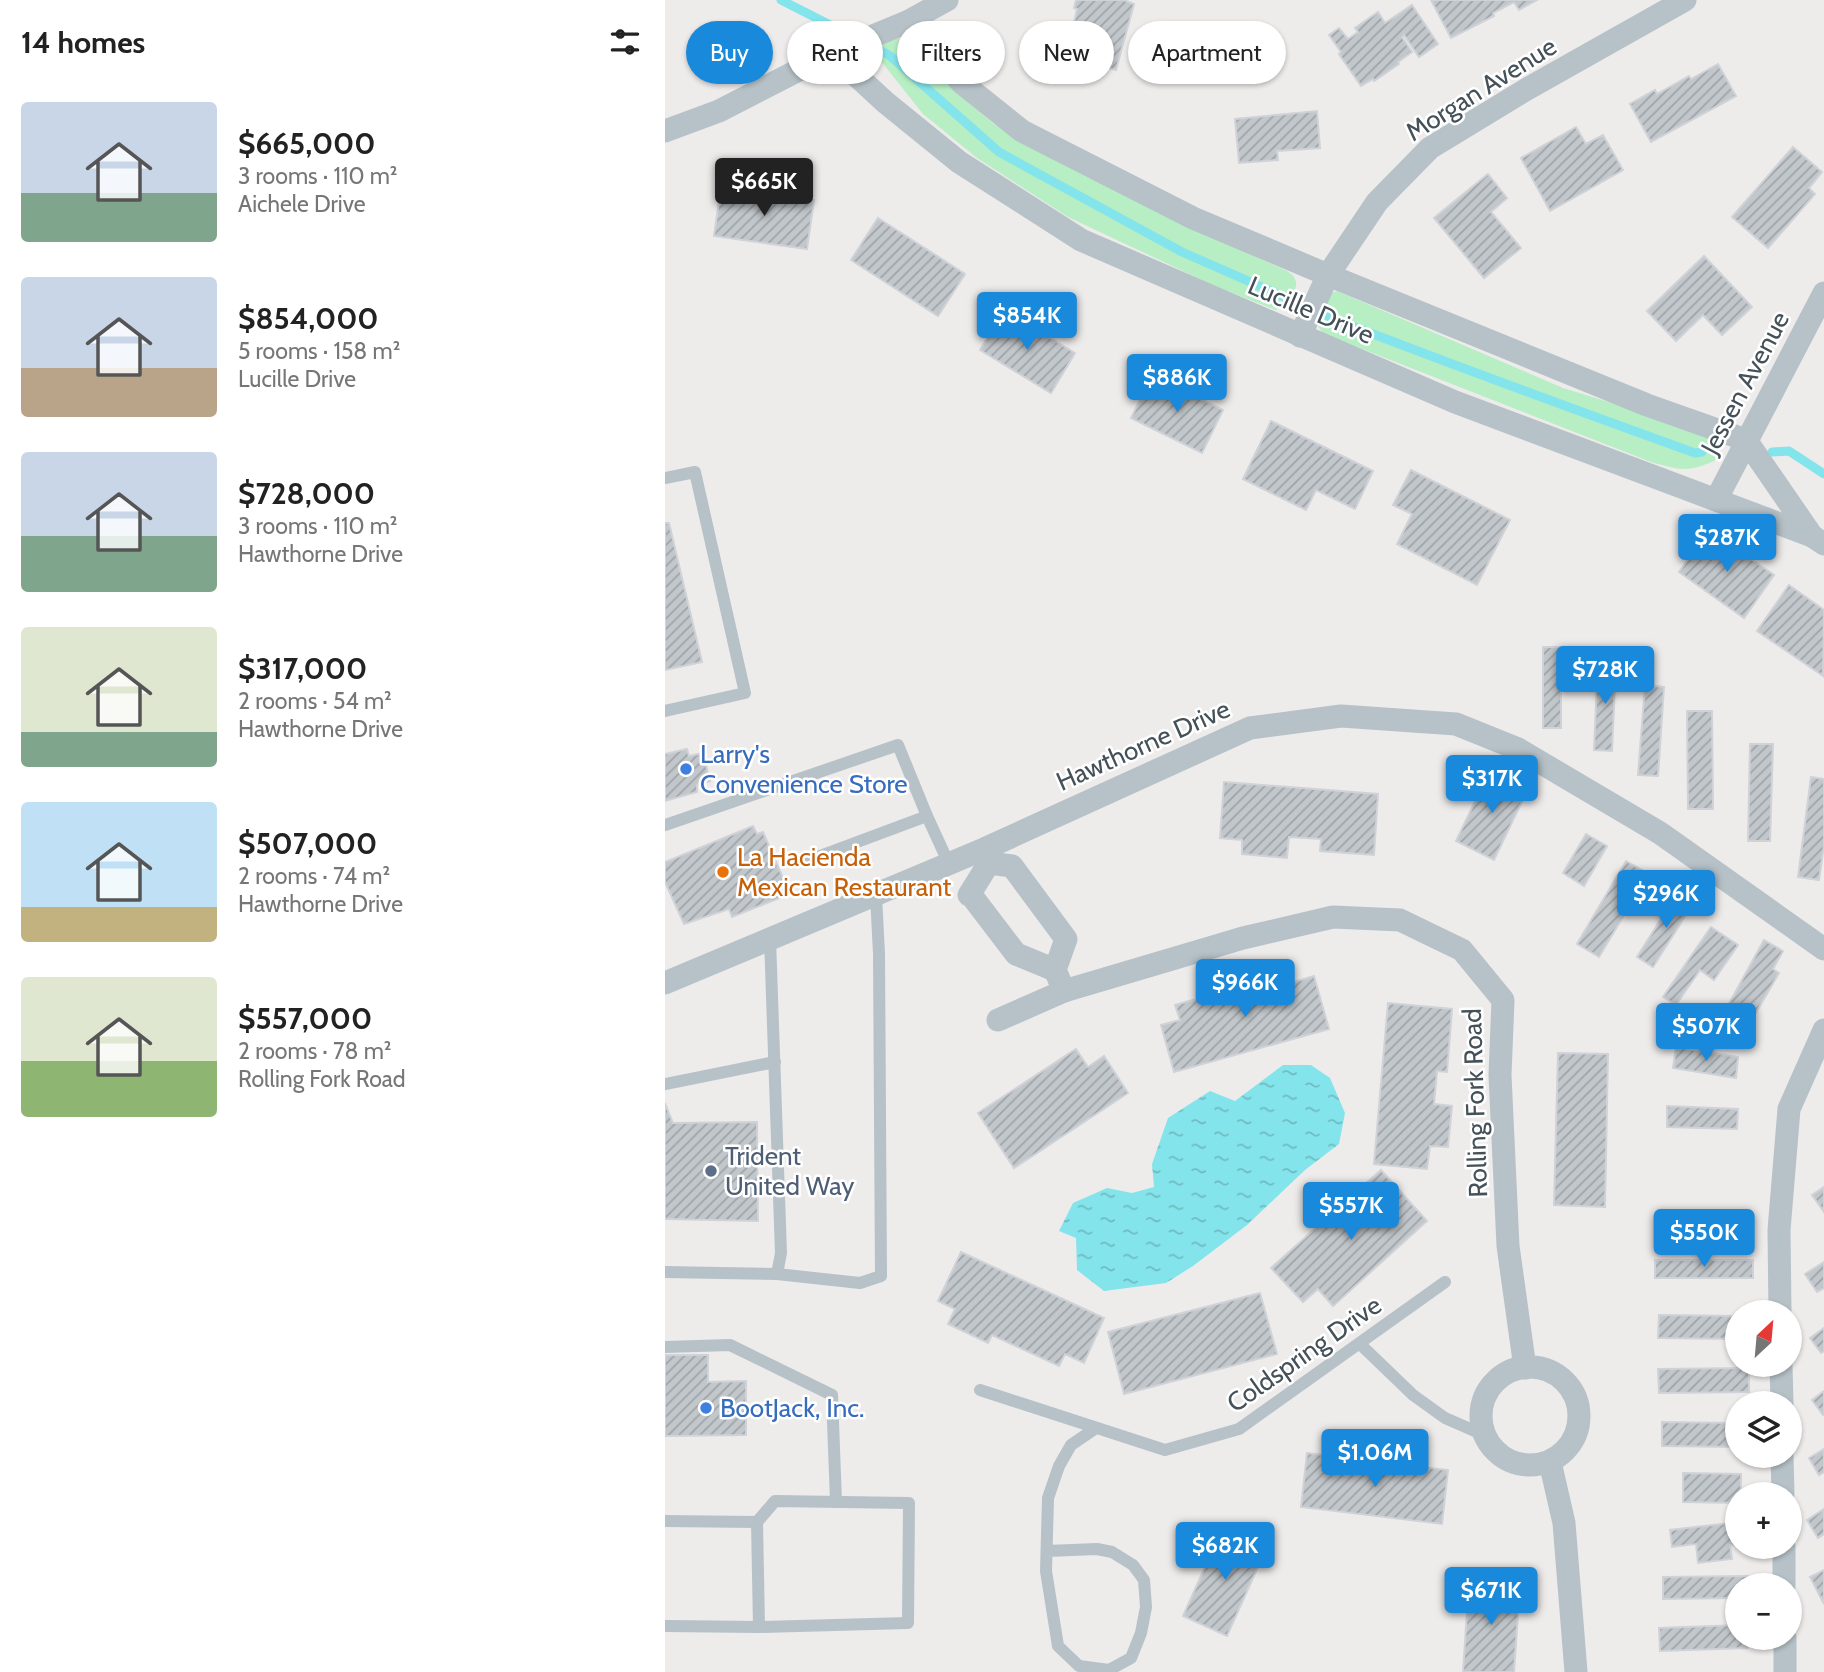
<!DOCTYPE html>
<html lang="en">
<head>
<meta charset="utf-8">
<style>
	:root { --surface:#fff; --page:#f6f6f6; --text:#222; --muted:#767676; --accent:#1889db }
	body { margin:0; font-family:Cabin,sans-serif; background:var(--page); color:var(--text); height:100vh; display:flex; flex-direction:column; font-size:26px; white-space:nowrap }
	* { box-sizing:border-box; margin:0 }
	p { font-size:23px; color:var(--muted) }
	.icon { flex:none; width:38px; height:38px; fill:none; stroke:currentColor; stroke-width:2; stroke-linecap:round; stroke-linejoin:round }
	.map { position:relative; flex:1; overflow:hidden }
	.sheet { display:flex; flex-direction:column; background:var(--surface); width:665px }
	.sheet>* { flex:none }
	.top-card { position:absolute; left:21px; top:21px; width:665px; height:63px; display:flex; gap:14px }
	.needle { width:46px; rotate:26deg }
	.tools { position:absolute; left:1060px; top:1300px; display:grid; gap:14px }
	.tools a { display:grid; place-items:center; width:77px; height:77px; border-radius:50%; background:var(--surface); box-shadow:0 2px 5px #0004; font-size:35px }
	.price { position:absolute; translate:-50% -60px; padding:0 16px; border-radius:7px; background:var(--accent); color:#fff; font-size:23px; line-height:46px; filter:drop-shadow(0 2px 4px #0008) }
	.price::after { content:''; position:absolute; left:50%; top:42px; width:21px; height:16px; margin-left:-10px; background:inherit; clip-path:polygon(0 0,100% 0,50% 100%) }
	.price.current { background:#222; color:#fff }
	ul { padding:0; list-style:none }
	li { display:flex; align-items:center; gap:21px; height:175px; padding:0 21px }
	li span { display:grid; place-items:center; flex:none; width:196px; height:140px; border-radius:7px; color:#555 }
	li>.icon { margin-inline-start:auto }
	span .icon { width:84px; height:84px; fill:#fffc; stroke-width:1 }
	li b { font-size:30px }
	h2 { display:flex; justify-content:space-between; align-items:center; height:84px; padding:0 21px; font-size:30px }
	.pill { padding:0 24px; border-radius:32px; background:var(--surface); box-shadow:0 2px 5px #0004; font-size:24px; line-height:63px }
	.pill.current { background:var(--accent); color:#fff }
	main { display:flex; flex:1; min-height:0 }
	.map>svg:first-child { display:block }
	.grass { fill:#b7eec4 }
	.water { fill:url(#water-ripples) }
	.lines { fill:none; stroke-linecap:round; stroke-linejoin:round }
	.stream { stroke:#84e4eb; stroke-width:9 }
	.building { fill:url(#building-hatch); stroke:#cfd2d7; stroke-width:2 }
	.lane { stroke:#b6c2c8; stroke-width:12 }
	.street { stroke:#b6c2c8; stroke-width:23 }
	.shop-dot { fill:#3f7fe0; stroke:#fff; stroke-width:2.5 }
	.food-dot { fill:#e8710a; stroke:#fff; stroke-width:2.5 }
	.service-dot { fill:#5c6f8a; stroke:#fff; stroke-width:2.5 }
	.labels { text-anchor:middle; stroke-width:5; stroke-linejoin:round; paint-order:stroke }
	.street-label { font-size:26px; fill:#445158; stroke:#fff }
	.shop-label { font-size:26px; fill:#366cbe; stroke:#fff; text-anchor:start }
	.food-label { font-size:26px; fill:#c56008; stroke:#fff; text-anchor:start }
	.service-label { font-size:26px; fill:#4e5e75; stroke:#fff; text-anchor:start }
</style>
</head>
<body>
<main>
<section class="sheet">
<h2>14 homes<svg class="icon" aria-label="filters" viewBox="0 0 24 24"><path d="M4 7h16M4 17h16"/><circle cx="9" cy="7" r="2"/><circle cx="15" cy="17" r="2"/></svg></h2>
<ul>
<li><span style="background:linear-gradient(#c9d6e8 65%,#7fa58c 0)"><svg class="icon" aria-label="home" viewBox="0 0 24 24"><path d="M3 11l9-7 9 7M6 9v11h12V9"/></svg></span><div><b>$665,000</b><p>3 rooms · 110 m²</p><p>Aichele Drive</p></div></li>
<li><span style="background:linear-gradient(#c9d6e8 65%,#b9a48a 0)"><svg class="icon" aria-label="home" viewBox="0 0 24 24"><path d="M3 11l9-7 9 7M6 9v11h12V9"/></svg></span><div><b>$854,000</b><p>5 rooms · 158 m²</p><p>Lucille Drive</p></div></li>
<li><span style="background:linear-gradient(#c9d6e8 60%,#7fa58c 0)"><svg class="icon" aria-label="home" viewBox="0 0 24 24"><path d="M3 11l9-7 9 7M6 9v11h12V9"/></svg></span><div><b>$728,000</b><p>3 rooms · 110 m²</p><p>Hawthorne Drive</p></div></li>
<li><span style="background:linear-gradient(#dfe7d0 75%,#7fa58c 0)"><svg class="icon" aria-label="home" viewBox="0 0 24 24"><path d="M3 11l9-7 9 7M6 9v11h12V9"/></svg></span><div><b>$317,000</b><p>2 rooms · 54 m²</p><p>Hawthorne Drive</p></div></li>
<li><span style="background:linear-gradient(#bfe0f5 75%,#c2b280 0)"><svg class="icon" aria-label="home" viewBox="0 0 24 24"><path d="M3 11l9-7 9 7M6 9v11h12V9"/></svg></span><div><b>$507,000</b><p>2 rooms · 74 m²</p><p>Hawthorne Drive</p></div></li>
<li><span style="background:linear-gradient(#dfe7d0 60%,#8fb573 0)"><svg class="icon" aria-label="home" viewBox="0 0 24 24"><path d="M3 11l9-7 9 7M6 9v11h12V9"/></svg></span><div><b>$557,000</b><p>2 rooms · 78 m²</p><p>Rolling Fork Road</p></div></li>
</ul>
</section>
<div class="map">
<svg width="1159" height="1672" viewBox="0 0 1159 1672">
	<defs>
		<pattern id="water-ripples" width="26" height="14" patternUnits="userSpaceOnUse" patternTransform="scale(1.75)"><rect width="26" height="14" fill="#84e4eb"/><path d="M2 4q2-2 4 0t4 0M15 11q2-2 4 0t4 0" fill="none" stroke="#6ebbc1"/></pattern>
		<pattern id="building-hatch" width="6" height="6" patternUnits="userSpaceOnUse" patternTransform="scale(1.75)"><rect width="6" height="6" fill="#c2c7cb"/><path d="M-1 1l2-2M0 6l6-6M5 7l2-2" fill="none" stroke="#9fa4a8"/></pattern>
	</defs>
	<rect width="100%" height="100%" fill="#eeebeb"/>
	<!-- grass -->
	<g class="grass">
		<path d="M225 38 235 39 246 46 292 93 329 124 413 172 527 228 622 271C642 282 625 302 611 310L552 287 403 217 312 158 258 114 212 56 211 50 219 41Z"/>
		<path d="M672 291 898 388 983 414 1056 440 1055 451 1051 460C1023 473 1015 470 986 462L659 334C645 320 654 311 661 295Z"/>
	</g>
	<!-- water -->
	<polygon class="water" points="618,1065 646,1065 665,1078 680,1113 674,1144 640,1170 582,1225 528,1266 501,1283 439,1291 412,1270 411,1238 394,1231 408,1203 442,1188 467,1193 489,1187 487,1164 503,1118 545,1091 570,1101"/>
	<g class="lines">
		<!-- stream -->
		<g class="stream">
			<polyline points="116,0 224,55 334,152 517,252 624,299"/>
			<path d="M664 317C785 364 908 409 1030 453L1037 452"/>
			<polyline points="1107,452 1124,451 1159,474"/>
		</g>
	</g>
	<!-- building -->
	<g class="building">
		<polygon points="411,0 459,0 469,4 451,70 415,61 422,31 408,27 412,9 409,8"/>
		<polygon points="766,0 872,0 854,10 849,2 828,13 829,16 786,38"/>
		<polygon points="747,5 773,44 754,57 739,35 737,37 747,52 733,62 734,64 709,81 708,79 696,86 674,54 676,52 664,35 674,28 683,39 693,32 690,28 713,12 720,23"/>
		<polygon points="1053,64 1071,96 986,142 965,104 990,90 992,94 1024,76 1026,79"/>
		<polygon points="652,111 655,148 612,151 613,160 574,163 570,119"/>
		<polygon points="911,127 921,144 938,135 958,170 885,211 856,158"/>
		<polygon points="1128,147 1157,172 1144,188 1150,194 1103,248 1067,217"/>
		<polygon points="823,174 842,198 826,212 856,248 819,278 769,218"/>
		<polygon points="56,187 149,200 142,249 49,236"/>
		<polygon points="213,218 300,274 273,316 186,260"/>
		<polygon points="1039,256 1087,307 1057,335 1038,315 1011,341 982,311"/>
		<polygon points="339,310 410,353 386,393 315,350"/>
		<polygon points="487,375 558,410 537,453 466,418"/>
		<polygon points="606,421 708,471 690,509 651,490 641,510 578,479"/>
		<polygon points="746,470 845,520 812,585 732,544 747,514 728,505"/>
		<polygon points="0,523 4,523 37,662 0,670"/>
		<polygon points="1044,530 1109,575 1079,618 1014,572"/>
		<polygon points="1124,585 1159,610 1158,676 1092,631"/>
		<rect x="878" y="647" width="18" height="81"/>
		<polygon points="933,660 951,661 947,751 929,750"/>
		<polygon points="980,685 999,687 993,776 973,775"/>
		<polygon points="1022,711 1047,711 1048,809 1023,809"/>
		<polygon points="1085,744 1108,744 1105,841 1083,841"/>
		<polygon points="22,749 24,756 38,753 45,781 32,785 32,792 0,801 0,754"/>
		<polygon points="825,770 863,789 829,860 791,841"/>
		<polygon points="1146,777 1159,779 1159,845 1154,880 1133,877"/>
		<polygon points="559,782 713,794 709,855 655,851 656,839 624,837 622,858 577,854 577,840 555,838"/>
		<polygon points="88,826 92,834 98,832 122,887 122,895 67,917 64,909 19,924 0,882 0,862"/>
		<polygon points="921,834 942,846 919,886 898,873"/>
		<polygon points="961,861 979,871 966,892 971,895 934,957 912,944"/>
		<polygon points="1013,892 1029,902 988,967 972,957"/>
		<polygon points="1046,927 1073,945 1049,980 1035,970 1011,1005 998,997"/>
		<polygon points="1099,940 1118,951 1108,969 1114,973 1074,1042 1050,1029"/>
		<polygon points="625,966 629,982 649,976 664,1029 509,1072 496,1025 515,1020 510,1005 578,986 576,979"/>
		<polygon points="723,1003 787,1009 782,1072 772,1071 769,1104 787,1106 783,1147 765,1146 762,1169 709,1164"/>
		<polygon points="1011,1047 1073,1057 1071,1078 1008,1068"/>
		<polygon points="411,1049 423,1067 439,1056 463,1093 349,1168 313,1113"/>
		<polygon points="893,1053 943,1054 940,1207 889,1205"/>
		<polygon points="0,1103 8,1123 92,1122 93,1221 0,1219"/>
		<polygon points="1002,1106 1073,1109 1072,1129 1002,1127"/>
		<polygon points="716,1170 762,1221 668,1306 653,1289 638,1302 606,1268"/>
		<polygon points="1159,1187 1159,1212 1147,1195"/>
		<polygon points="296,1252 439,1318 419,1363 400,1354 394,1366 327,1335 323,1343 283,1324 290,1309 273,1301"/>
		<rect x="990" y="1260" width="98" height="18"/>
		<polygon points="1159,1262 1159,1288 1152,1292 1140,1274"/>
		<polygon points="595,1293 612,1354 459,1394 443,1332"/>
		<polygon points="994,1315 1073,1316 1073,1339 993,1338"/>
		<polygon points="1159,1328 1159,1351 1156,1353 1145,1338"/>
		<polygon points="0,1355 43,1355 43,1382 81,1381 81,1435 0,1436"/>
		<polygon points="1084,1368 1084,1392 994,1393 993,1369"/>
		<polygon points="1159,1391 1159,1414 1158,1415 1147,1400"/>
		<polygon points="997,1422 1073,1423 1073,1447 997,1446"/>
		<polygon points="1159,1449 1159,1472 1154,1475 1144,1458"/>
		<polygon points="642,1453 783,1470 777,1524 636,1507"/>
		<polygon points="1018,1473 1076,1474 1076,1494 1073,1494 1073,1503 1018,1502"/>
		<polygon points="1159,1509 1159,1534 1153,1538 1142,1520"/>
		<polygon points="1073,1522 1073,1544 1065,1545 1067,1559 1033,1563 1031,1544 1007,1547 1005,1530"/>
		<polygon points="557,1529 601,1549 562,1636 518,1616"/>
		<polygon points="1159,1570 1159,1604 1145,1577"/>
		<polygon points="1083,1576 1083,1586 1073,1586 1073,1598 998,1599 998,1577"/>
		<polygon points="804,1581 855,1585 849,1672 798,1672"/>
		<polygon points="1073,1625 1073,1638 1083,1638 1083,1648 995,1651 994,1628"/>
	</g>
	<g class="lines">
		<!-- lane -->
		<g class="lane">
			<polyline points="0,478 30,472 80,693 0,711"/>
			<polyline points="0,825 233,745 262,816 284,864"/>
			<polyline points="144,860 262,816"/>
			<polyline points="0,1084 110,1062"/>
			<polyline points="0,1272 112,1274 116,1253 105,939"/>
			<polyline points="112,1274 195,1283 216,1276 214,954 211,895"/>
			<polyline points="695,1344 748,1395 780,1418 819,1435"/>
			<polyline points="0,1347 65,1345 167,1395 171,1502"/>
			<polyline points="315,1390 500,1450 574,1429 780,1282"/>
			<polyline points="0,1521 92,1522 110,1501 244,1503 243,1623 94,1627 0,1626"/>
			<polyline points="92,1522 94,1627"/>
			<polyline points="382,1551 432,1549 447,1552 468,1565 479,1580 481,1607 476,1633 466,1658 444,1670 414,1666 393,1646 381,1571 383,1498 394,1466 406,1445 431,1428"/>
		</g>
		<!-- street -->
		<g class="street">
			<polyline points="242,22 297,83 357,131 528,218 663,275 982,405 1081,440 1147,536"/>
			<polyline points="167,53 220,102 294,162 416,240 790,402 1147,536 1159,544"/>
			<polyline points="0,131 54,111 167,53 242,22 282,0"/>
			<polyline points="635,336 663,275 712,202 765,148 862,89 1020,0"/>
			<polyline points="1051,500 1159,293"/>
			<polyline points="324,863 347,866 401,939 390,970 399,991"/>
			<polyline points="324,863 304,895 306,895 351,954 390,970"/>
			<polyline points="0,983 319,849 585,728 676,716 791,724 853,749 995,833 1159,949"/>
			<polyline points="333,1020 399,991 578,938 668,917 735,920 797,950 838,1000 835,1075 843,1246 860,1368"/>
			<polyline points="1115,1312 1114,1230 1124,1109 1159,1030"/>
			<polyline points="1116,1365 1117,1404"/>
			<circle cx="865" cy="1416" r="49"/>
			<polyline points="1117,1456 1118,1494"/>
			<polyline points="885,1462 899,1523 911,1672"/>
			<polyline points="1119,1547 1119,1586"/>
			<polyline points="1120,1638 1120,1672"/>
		</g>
	</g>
	<!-- markers -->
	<g class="shop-dot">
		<circle cx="21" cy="769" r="7"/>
		<circle cx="41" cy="1408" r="7"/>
	</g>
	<circle class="food-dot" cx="58" cy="872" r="7"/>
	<circle class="service-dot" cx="46" cy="1171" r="7"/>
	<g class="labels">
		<!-- street labels -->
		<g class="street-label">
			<text transform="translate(816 89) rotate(-32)" y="9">Morgan Avenue</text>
			<text transform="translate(646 310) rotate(23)" y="9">Lucille Drive</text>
			<text transform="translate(1080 383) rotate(-62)" y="9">Jessen Avenue</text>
			<text transform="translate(478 745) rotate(-24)" y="9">Hawthorne Drive</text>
			<text transform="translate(810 1103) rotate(-92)" y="9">Rolling Fork Road</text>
			<text transform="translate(639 1354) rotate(-35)" y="9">Coldspring Drive</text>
		</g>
		<!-- shop labels -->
		<g class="shop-label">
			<text x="35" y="763">Larry's<tspan x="35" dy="30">Convenience Store</tspan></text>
			<text x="55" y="1417">BootJack, Inc.</text>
		</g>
		<!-- food labels -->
		<g class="food-label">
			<text x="72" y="866">La Hacienda<tspan x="72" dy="30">Mexican Restaurant</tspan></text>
		</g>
		<!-- service labels -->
		<g class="service-label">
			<text x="60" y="1165">Trident<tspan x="60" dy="30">United Way</tspan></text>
		</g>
	</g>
</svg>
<div class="tools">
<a><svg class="needle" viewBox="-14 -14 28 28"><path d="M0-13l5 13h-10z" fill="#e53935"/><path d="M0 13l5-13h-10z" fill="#767676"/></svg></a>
<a><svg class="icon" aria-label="layers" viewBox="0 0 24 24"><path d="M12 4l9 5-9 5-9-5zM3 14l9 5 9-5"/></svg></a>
<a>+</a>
<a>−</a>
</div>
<b class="price current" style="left:99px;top:218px">$665K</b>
<b class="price" style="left:362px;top:352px">$854K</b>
<b class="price" style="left:512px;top:414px">$886K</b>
<b class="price" style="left:1062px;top:574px">$287K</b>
<b class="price" style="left:940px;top:706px">$728K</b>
<b class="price" style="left:827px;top:815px">$317K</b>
<b class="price" style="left:1001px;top:930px">$296K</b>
<b class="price" style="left:580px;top:1019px">$966K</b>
<b class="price" style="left:1041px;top:1063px">$507K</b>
<b class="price" style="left:686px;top:1242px">$557K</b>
<b class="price" style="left:1039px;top:1269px">$550K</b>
<b class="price" style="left:710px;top:1489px">$1.06M</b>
<b class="price" style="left:560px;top:1582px">$682K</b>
<b class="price" style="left:826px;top:1627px">$671K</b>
<div class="top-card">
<a class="pill current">Buy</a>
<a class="pill">Rent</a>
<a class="pill">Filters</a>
<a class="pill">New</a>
<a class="pill">Apartment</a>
</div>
</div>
</main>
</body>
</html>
